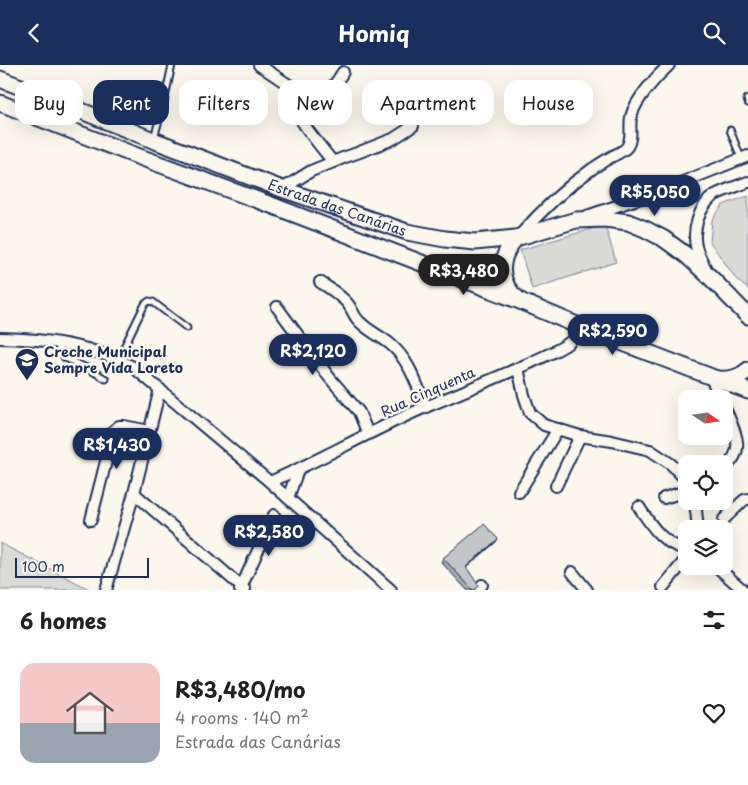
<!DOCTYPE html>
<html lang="en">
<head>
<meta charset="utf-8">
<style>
	:root { --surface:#fff; --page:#f2f2f2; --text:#202124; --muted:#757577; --line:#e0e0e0; --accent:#1b2f5e }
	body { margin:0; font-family:"Playpen Sans",sans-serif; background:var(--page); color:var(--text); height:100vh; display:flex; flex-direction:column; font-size:19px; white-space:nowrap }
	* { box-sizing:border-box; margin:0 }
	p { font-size:16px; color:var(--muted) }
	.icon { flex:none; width:28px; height:28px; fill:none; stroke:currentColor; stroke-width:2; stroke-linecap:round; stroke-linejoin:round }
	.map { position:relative; height:525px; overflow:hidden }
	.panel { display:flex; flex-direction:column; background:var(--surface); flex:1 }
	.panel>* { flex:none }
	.hud { position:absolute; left:15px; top:15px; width:719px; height:45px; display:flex; gap:10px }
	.needle { width:32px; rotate:103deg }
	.controls { position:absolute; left:678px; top:325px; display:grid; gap:10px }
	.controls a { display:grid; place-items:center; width:55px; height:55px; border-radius:10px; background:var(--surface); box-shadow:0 5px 20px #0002; font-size:25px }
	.scale { position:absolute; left:15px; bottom:12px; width:134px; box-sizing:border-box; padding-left:5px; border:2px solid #1b2f5e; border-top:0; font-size:14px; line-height:18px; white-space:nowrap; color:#1b2f5e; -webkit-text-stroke:4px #fbf7ec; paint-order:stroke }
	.price { position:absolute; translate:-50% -42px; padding:0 11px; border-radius:18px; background:var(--accent); color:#fff; font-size:16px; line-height:32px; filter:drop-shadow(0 1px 2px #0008) }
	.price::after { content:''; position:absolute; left:50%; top:30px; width:15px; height:11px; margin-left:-8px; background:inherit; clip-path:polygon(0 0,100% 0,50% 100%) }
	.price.current { background:#222; color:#fff }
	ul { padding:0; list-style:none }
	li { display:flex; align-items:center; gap:15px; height:125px; padding:0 20px }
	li+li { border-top:1px solid var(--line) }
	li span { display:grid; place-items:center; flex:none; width:140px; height:100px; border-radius:15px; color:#555 }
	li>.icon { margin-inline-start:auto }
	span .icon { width:60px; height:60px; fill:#fffc; stroke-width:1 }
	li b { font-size:21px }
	h2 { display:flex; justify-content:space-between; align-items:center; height:60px; padding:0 20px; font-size:21px }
	.chip { padding:0 18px; border-radius:15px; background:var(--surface); box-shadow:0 5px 20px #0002; font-size:18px; line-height:45px }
	.chip.current { background:var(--accent); color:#fff }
	header { display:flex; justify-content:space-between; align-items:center; height:65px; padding:0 20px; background:var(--accent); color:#fff; font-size:22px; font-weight:700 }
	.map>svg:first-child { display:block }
	.green { fill:#dadad7; stroke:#7a849a }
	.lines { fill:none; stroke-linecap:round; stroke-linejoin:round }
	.lane-casing { stroke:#1b2f5e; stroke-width:9 }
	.street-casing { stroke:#1b2f5e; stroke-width:14 }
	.secondary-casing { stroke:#1b2f5e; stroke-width:19 }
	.lane { stroke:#fbf7ec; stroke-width:5 }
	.street { stroke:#fbf7ec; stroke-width:10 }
	.secondary { stroke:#fbf7ec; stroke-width:15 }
	.wall { fill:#a8a9ad; stroke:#1b2f5e }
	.shaded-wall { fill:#888a8d; stroke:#1b2f5e }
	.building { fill:#c3c5c9; stroke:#1b2f5e }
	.labels { text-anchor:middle; stroke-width:5; stroke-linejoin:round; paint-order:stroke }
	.street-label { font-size:14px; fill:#1b2f5e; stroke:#fbf7ec }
	.poi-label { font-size:14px; font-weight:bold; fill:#1b2f5e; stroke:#fbf7ec; text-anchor:start }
</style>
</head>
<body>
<header><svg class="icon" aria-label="back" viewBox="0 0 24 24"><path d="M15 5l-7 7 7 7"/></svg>Homiq<svg class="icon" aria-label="search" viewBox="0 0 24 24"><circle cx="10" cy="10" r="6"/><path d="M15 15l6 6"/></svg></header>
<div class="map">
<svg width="748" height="525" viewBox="0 0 748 525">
	<rect width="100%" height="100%" fill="#fbf7ec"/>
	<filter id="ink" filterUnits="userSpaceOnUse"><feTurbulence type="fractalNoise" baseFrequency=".02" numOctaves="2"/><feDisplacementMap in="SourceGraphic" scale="10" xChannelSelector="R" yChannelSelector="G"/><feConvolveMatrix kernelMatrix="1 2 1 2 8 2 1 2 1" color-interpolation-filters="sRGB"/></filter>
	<g filter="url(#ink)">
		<!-- green -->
		<g class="green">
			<polygon points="748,131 748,224 737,215 710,177 712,155 723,140"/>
			<polygon points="605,160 616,197 532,224 520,185"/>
			<polygon points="0,478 91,525 0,525"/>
		</g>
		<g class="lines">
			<defs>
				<g id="lane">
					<polyline points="747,34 748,38"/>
					<polyline points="730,65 741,93"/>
					<polyline points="154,73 164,37 172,0"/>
					<polyline points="57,277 59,284 65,293 89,304 106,314"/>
					<polyline points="118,294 145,239 149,236 153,237 187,263"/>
				</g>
				<g id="street">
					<path d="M259 0 304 30C302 34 298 39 297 44 295 52 327 89 333 97"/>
					<path d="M304 30C329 28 330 28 343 7"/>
					<polyline points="282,124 311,106 343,93 357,88 393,74 413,61"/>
					<polyline points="587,151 658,127 748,91"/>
					<path d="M519 171C540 147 565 123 592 104 598 100 604 96 611 92 616 89 623 87 627 82 633 73 629 62 631 52 635 35 656 12 669 0"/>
					<path d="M707 206C704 200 700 193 697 185 691 167 699 140 715 130 724 125 738 121 748 117"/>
					<path d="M320 217C329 223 341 230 348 239 353 245 354 253 361 258 369 266 380 271 389 278 409 294 417 320 426 342"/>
					<polyline points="277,242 329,312 359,347 368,369"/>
					<path d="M0 273C46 274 92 280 133 302L270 417 391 525"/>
					<polyline points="518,303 524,330 530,348 544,360 580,371 612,376 650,385 671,399 686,415"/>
					<polyline points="711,312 720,334"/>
					<path d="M724 341C734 365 748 385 724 403"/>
					<path d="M270 417C324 393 374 364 428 341 462 327 496 313 530 298 544 291 558 286 570 277"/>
					<polyline points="556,421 580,371"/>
					<polyline points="519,427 558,364"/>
					<polyline points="134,428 245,525"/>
					<polyline points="288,433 298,405"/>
					<polyline points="664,433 686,426"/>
					<polyline points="695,436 698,464"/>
					<path d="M639 442C651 460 663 480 686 484"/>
					<polyline points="724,454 744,435 748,434"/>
					<polyline points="91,455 114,365 119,361 124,361 150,366"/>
					<polyline points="716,501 743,525"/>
					<polyline points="572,507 587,525"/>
					<polyline points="663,522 686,494"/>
					<polyline points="106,525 134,428 160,324"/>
					<polyline points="240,525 274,450"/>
					<polyline points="478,525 482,520"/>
				</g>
				<g id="secondary">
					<path id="s1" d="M0 14 47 32 153 75 282 124 407 167 445 174 475 177 516 173 576 155 605 154 628 157 645 164 664 174 686 190 710 212 748 251"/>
					<polyline points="0,38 137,91 271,140 520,236 579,261 748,326"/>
					<path d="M516 173C498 193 497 218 519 235"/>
					<path d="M718 314C730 315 739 313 748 305"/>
				</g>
			</defs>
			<!-- lane casing -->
			<use href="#lane" class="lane-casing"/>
			<!-- street casing -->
			<use href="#street" class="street-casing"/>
			<!-- secondary casing -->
			<use href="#secondary" class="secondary-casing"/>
			<!-- lane -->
			<use href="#lane" class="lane"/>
			<!-- street -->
			<use href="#street" class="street"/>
			<!-- secondary -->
			<use href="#secondary" class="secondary"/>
		</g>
		<!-- wall -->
		<polygon class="wall" points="496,477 466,503 476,525 467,525 441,497 443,493"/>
		<!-- shaded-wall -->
		<polygon class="shaded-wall" points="498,474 496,477 463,505 466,502"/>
		<!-- building -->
		<polygon class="building" points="484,459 498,474 466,502 479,521 475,525 473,525 443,493"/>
	</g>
	<!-- icons -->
	<defs>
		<symbol id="school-pin" viewBox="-11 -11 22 30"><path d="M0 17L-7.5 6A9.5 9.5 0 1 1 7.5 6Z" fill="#1b2f5e" stroke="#fbf7ec"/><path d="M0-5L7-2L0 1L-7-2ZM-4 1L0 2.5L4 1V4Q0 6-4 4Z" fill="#fff"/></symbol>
	</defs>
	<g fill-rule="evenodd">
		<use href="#school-pin" x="13" y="281" width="28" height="38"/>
	</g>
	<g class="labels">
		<!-- street labels -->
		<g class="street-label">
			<text dy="5" stroke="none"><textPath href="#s1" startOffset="361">Estrada das Canárias</textPath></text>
			<text transform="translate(428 327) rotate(-24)" y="5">Rua Cinquenta</text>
		</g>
		<!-- poi labels -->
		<g class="poi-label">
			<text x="44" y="292">Creche Municipal<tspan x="44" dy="16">Sempre Vida Loreto</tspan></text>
		</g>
	</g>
</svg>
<div class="controls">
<a><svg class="needle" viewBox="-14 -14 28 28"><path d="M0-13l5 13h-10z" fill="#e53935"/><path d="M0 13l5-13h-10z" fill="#757577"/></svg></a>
<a><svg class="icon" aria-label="locate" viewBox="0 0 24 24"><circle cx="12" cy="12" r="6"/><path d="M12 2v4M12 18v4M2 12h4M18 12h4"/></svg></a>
<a><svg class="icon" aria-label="layers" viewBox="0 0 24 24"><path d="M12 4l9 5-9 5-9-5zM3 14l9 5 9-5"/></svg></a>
</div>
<div class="scale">100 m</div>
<b class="price" style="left:655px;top:152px">R$5,050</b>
<b class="price current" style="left:464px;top:231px">R$3,480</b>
<b class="price" style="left:613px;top:291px">R$2,590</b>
<b class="price" style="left:313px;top:311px">R$2,120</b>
<b class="price" style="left:117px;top:405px">R$1,430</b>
<b class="price" style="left:269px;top:492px">R$2,580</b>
<div class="hud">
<a class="chip">Buy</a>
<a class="chip current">Rent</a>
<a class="chip">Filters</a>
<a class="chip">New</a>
<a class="chip">Apartment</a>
<a class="chip">House</a>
</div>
</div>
<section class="panel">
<h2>6 homes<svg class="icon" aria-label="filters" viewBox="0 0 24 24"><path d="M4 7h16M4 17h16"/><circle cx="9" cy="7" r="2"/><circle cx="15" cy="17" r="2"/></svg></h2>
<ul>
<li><span style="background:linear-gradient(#f6c9c9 60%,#9aa5b1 0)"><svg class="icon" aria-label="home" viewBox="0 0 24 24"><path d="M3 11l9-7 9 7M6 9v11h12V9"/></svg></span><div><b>R$3,480/mo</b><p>4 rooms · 140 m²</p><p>Estrada das Canárias</p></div><svg class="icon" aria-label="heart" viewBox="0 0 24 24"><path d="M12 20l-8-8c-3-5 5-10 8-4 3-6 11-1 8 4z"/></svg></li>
</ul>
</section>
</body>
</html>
